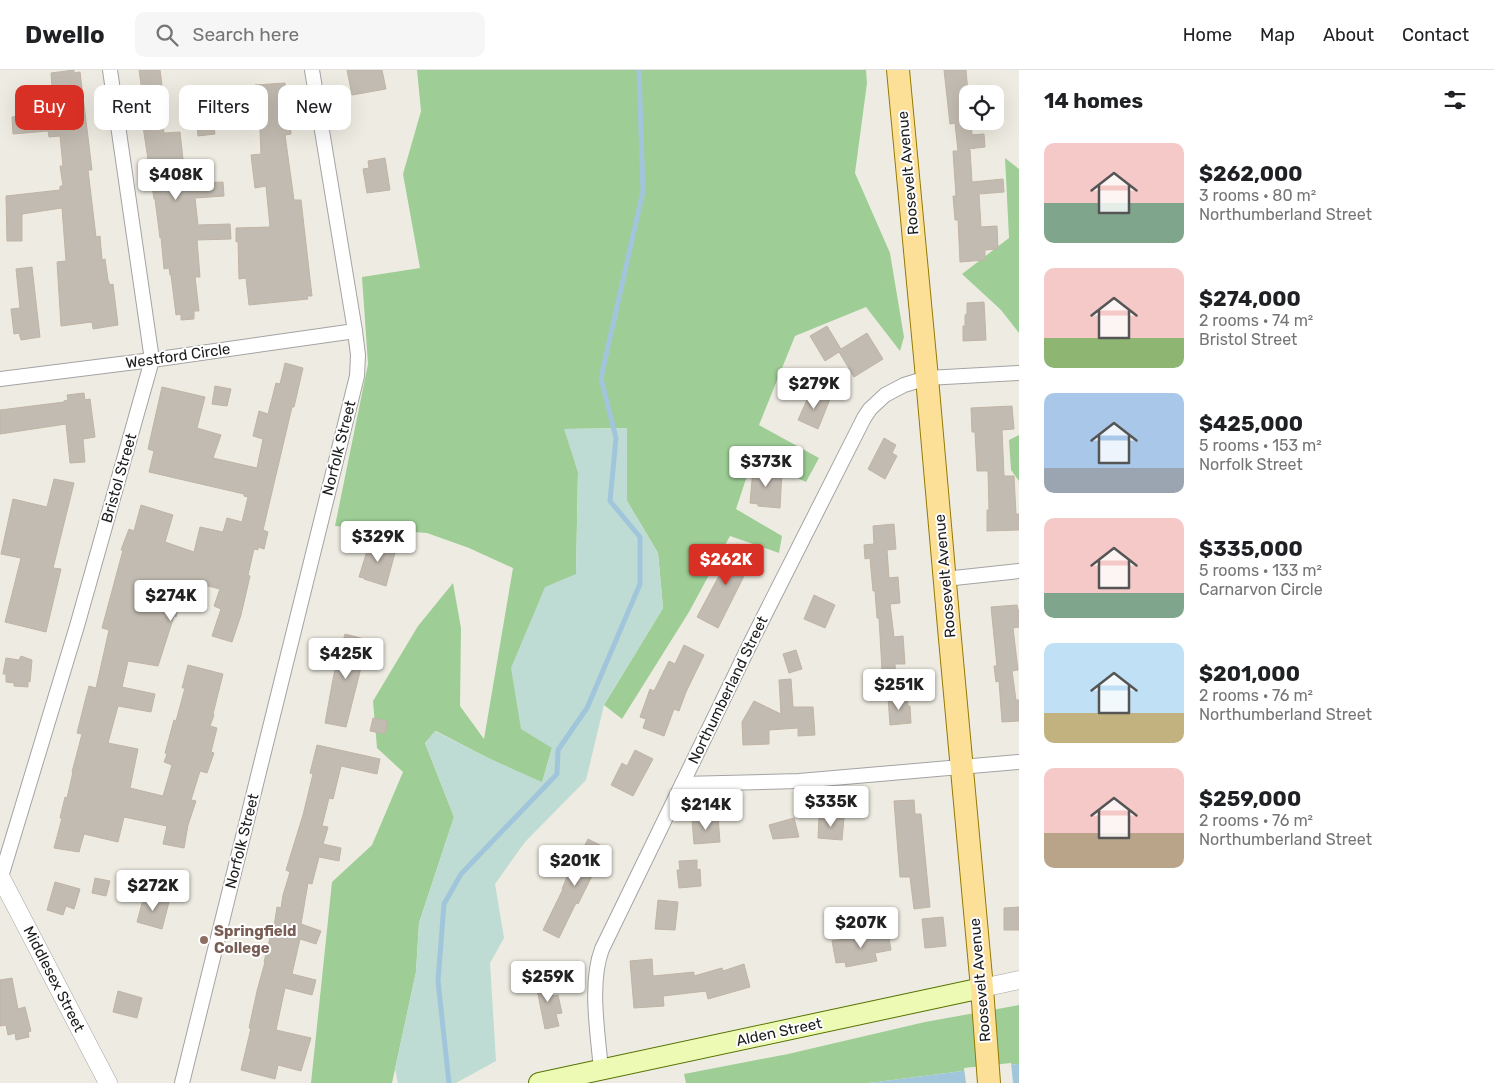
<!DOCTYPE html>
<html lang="en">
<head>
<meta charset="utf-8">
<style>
	:root { --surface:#fff; --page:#f6f6f6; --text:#202124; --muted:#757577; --line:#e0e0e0; --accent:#d93025 }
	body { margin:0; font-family:Rubik,sans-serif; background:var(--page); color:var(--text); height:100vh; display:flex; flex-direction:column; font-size:19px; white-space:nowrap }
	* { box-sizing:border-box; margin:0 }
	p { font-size:16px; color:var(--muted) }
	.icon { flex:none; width:28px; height:28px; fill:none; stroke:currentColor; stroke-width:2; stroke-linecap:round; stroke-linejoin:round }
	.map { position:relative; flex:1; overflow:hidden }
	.sheet { display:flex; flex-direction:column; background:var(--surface); width:475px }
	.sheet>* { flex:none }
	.guide { position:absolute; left:15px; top:15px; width:475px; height:45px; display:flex; gap:10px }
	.buttons { position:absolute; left:959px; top:15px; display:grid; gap:10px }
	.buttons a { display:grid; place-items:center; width:45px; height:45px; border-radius:10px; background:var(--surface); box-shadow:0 5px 20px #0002; font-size:25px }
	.price { position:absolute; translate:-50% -42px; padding:0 11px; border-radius:5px; background:#fff; color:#222; font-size:16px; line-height:32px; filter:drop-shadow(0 1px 2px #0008) }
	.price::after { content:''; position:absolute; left:50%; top:30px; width:15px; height:11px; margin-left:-8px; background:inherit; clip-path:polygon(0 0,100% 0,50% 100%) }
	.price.selected { background:var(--accent); color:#fff }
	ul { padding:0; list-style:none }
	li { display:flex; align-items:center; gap:15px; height:125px; padding:0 25px }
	li span { display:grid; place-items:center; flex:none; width:140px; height:100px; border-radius:10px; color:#555 }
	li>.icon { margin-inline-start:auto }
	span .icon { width:60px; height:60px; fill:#fffc; stroke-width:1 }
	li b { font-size:21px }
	h2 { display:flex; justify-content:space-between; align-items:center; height:60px; padding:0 25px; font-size:21px }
	.chip { padding:0 18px; border-radius:10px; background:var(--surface); box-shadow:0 5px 20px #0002; font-size:18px; line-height:45px }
	.chip.selected { background:var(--accent); color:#fff }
	header { display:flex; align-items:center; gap:30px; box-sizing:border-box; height:70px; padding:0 25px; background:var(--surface); border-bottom:1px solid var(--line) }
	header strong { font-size:24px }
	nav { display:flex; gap:28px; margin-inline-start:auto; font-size:18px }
	.search { width:350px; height:45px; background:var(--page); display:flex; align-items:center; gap:12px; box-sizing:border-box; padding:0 18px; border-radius:10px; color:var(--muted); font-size:19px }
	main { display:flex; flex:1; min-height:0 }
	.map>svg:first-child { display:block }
	.forest { fill:#9ece96 }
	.wetland { fill:#bedcd3 }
	.water { fill:#a1c6dc }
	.pier { fill:#eeece2 }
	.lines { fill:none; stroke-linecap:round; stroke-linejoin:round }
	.stream { stroke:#a1c6dc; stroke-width:5 }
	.building { fill:#c2bbb1; stroke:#c0b4a4 }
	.minor-casing { stroke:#a3a3a3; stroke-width:16 }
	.tertiary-casing { stroke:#a3a3a3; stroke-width:19 }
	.secondary-casing { stroke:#577303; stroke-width:22 }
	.primary-casing { stroke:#947900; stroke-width:24 }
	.minor { stroke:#fff; stroke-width:14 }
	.tertiary { stroke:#fff; stroke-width:18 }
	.secondary { stroke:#ecfab3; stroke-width:20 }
	.primary { stroke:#fde098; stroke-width:22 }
	.education-dot { fill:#8d6e63; stroke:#fff; stroke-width:2 }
	.labels { text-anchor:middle; stroke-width:4; stroke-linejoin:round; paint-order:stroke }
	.street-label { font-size:15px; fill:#1c1c1c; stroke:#fff }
	.education-label { font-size:15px; font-weight:bold; fill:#785e54; stroke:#fff; text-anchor:start }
</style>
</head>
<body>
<header>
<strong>Dwello</strong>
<div class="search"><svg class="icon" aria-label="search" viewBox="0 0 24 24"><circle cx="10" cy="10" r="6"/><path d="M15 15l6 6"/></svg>Search here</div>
<nav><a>Home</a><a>Map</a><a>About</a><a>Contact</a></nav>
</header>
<main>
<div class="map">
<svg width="1019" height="1013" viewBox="0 0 1019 1013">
	<rect width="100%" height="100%" fill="#eeece2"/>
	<!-- forest -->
	<g class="forest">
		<polygon points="417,0 866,0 867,13 855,103 890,183 904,267 900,281 866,237 795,266 759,355 819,388 806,412 753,388 736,439 782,466 779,483 730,466 689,542 622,649 604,635 663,538 658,483 627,431 627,358 565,359 578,402 576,504 552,678 542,713 488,688 436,661 425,673 454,747 419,853 416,902 392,1013 311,1013 332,812 372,775 403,702 377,678 373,631 418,556 453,513 461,558 460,636 484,669 513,498 469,478 427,463 335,456 368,294 362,207 420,198 403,104 421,41"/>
		<polygon points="1005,88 1019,99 1019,263 1001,240 962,204 1009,168"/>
		<polygon points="1019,365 1019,411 1011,400 1009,370"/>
		<polygon points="1019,935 1019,994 1017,994 869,1013 686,1013 684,1004 788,984 925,952"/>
	</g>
	<!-- wetland -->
	<polygon class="wetland" points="627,358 627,431 658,483 663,538 604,635 586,710 525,772 495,814 504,868 490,893 496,991 456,1013 398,1013 395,999 416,902 419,853 454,747 425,673 435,661 488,688 542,712 552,678 521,659 511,598 545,517 576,504 578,402 564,359"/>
	<!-- water -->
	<polygon class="water" points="1017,994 1019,994 1019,1013 869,1013"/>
	<!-- pier -->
	<polygon class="pier" points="1011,993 1013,1013 966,1013 964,998"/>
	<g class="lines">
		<!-- stream -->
		<polyline class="stream" points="449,1013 438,911 444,834 461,804 557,704 558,680 587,638 640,514 640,467 610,431 616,368 601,308 643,121 639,0"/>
	</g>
	<!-- building -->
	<g class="building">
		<polygon points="74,0 74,3 80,2 92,100 88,100 96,167 100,166 102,190 105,189 108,210 110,215 113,214 118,255 93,259 92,252 61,256 57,192 66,191 62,138 22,144 22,171 7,171 6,126 60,120 60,116 63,116 60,96 63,96 60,66 49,67 48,61 13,64 12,47 52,43 49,16 52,16 51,3"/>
		<polygon points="139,0 160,0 162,15 156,16 164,63 180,62 184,98 189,97 192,113 223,112 224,126 195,128 198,155 230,154 231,169 197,170 200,207 195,207 199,241 194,241 194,249 181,250 181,244 176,245 171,205 170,205 169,198 164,199 161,167 160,168 155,129 154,129 139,30 143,29"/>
		<polygon points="347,0 382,0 386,19 352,25"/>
		<polygon points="944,0 966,0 968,23 968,51 971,51 972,65 984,64 985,77 968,79 970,80 972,112 1003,109 1004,122 979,124 981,157 997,156 998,179 985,180 985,190 960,192 958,150 955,150 953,126 956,126 953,81 958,81 955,53 950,54"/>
		<polygon points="285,13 288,47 290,47 291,64 285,65 294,130 301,130 312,226 307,226 308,229 249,235 246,208 239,209 238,171 236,172 236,158 270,157 266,116 255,118 251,85 261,84 259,37 257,37 255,15"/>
		<polygon points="213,51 215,64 198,66 197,53"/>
		<polygon points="385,88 390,120 367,123 363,99 369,98 368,91"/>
		<polygon points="32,197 40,267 21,270 19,263 14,264 11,239 20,238 16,199"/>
		<polygon points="984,232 986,270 963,271 963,256 965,256 965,245 967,244 967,233"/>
		<polygon points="827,256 841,279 867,263 883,289 854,307 839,282 825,291 810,266"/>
		<polygon points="285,293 303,298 294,337 292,337 263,460 268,462 264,479 258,477 258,480 254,479 248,505 250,506 241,545 232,572 212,566 221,539 214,536 220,519 184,510 176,547 174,546 158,596 128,591 122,617 155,624 151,642 118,636 108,673 138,679 130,718 163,726 172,695 164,692 167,684 165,683 174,650 176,651 185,618 182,618 188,595 223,604 213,644 214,645 210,656 217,658 211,682 214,683 207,703 200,701 191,730 196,731 188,755 184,778 163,774 167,756 124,747 118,772 84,764 79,782 54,778 62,748 60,748 65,727 67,728 73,702 72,702 82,664 77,663 85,631 89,616 96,618 109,560 102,558 123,480 121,480 129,459 134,461 141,435 173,445 165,472 194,482 200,457 223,462 227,448 242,452 248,427 244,426 244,424 149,402 154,381 148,379 162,317 205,327 197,358 221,365 213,388 257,398 263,369 253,366 259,341 268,344 276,313 280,314"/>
		<polygon points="215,316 231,319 227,336 212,334"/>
		<polygon points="811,321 830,329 818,359 798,350"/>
		<polygon points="84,323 85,330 90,329 95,367 83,369 85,392 70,393 66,354 0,364 0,340 64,332 64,331 68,330 67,325"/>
		<polygon points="1012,336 1014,359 1002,360 1004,406 1014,406 1016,444 1019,444 1019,460 987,461 987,440 989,440 988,401 977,401 975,362 972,362 971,338"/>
		<polygon points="884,368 896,375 892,383 897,386 885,409 868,399"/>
		<polygon points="753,399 782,401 780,438 758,436 758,434 750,433"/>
		<polygon points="54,409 74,413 53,498 61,499 46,562 5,552 21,488 1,484 13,429 47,437"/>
		<polygon points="894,454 896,479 887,480 889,508 898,507 900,533 890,534 894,567 903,566 905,594 895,594 896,612 879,613 879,600 882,600 879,548 877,548 875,521 873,521 870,488 865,489 864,475 874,474 873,456"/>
		<polygon points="370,471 396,479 386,516 364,509 364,508 359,507"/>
		<polygon points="736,474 755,484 718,558 697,547"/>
		<polygon points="814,525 835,535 825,558 804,549"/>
		<polygon points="1017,535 1018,540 1019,540 1019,557 1013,558 1018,600 1012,601 1016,630 1019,630 1019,651 1002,652 999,611 996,612 994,596 997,596 991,537"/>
		<polygon points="345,564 368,570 346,657 325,653 334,604"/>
		<polygon points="684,575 704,585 686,622 679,641 674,639 664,666 643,658 646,649 640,647 650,619 654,621 669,591 675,594"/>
		<polygon points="796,580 802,599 789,603 783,584"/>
		<polygon points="21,586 32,590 30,612 28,611 28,617 14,616 14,613 6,612 6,604 3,604 6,588 19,590"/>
		<polygon points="791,609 793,637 813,637 815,665 798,666 798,658 769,660 769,674 743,675 742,652 754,631 781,644 779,610"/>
		<polygon points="907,626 908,636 910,636 911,653 890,655 888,628"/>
		<polygon points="373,648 388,651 385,664 370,661"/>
		<polygon points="317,675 380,689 377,704 341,696 333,729 329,728 322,756 328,757 323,774 341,778 339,791 319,787 312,814 308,813 301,854 321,861 316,874 300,869 292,904 316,910 312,925 285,918 276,960 311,968 301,1001 278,995 275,1009 241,1000 251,958 249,958 257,921 265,892 264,892 270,868 272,869 277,837 281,838 283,825 290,802 286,800 303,745 313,704 310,703"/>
		<polygon points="635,680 653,689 633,726 611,715 622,693 627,696"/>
		<polygon points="914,730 915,744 921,744 930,837 914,839 910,807 900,807 894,731"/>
		<polygon points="819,746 844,748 842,770 818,768"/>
		<polygon points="718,747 720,772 694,774 692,749"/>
		<polygon points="794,748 799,767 773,769 769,755"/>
		<polygon points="588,769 606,778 578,834 576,833 559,868 543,860 563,819 562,819 568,804 570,805"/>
		<polygon points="697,790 697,800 700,799 701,816 679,818 677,800 680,800 679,791"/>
		<polygon points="95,808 110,811 106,826 92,823"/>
		<polygon points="55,812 80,819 74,839 66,836 63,845 47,840"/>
		<polygon points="144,826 169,832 162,859 137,852"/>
		<polygon points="658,830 678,832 675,860 655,859"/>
		<polygon points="1019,837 1019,860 1004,860 1004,838"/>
		<polygon points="943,847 946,876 925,878 922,849"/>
		<polygon points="888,862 891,880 875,883 877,891 846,897 845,892 836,893 832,871"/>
		<polygon points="652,889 653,906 694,902 694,906 722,898 723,901 744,894 750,917 708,929 706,921 663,926 664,936 634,938 630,891"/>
		<polygon points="549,907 553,926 558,925 562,943 556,944 559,956 545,959 535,910"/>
		<polygon points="12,908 18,939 25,937 31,961 28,962 29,967 16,970 15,963 8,965 6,955 0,956 0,910"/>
		<polygon points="118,921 142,928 137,948 113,942"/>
	</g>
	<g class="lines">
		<defs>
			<g id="minor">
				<polyline points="0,309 152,290 355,261"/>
				<polyline points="945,509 1019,501"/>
				<polyline points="682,714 799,711 1019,692"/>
				<polyline points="1,807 77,556 152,290 110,0"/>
				<path d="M601 1000C598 964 589 913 602 879L753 568 864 348 870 339 885 325 904 315 927 308 1019 303"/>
				<polyline points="182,1013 357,306 358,285 355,261 312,0"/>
			</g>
			<g id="tertiary">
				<polyline points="0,806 108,1013"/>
				<polyline points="982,918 1019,910"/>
			</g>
			<polyline id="secondary" points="539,1013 982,918"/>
			<polyline id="primary" points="898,0 927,308 949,558 982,918 989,1013"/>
		</defs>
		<!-- minor casing -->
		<use href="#minor" class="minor-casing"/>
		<!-- tertiary casing -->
		<use href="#tertiary" class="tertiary-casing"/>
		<!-- secondary casing -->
		<use href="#secondary" class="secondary-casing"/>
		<!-- primary casing -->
		<use href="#primary" class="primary-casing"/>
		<!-- minor -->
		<use href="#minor" class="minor"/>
		<!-- tertiary -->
		<use href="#tertiary" class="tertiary"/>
		<!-- secondary -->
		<use href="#secondary" class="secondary"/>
		<!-- primary -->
		<use href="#primary" class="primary"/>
	</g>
	<!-- markers -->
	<circle class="education-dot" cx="204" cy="870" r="5"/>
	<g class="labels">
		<!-- street labels -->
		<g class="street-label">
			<text transform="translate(908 103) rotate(-95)" y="5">Roosevelt Avenue</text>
			<text transform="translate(178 286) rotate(-8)" y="5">Westford Circle</text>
			<text transform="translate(339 378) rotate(-76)" y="5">Norfolk Street</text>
			<text transform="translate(119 408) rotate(-74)" y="5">Bristol Street</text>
			<text transform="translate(945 506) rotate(-95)" y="5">Roosevelt Avenue</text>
			<text transform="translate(728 620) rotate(-64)" y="5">Northumberland Street</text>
			<text transform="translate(242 771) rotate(-76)" y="5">Norfolk Street</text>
			<text transform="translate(54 909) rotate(63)" y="5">Middlesex Street</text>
			<text transform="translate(980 910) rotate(-95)" y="5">Roosevelt Avenue</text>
			<text transform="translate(779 962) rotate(-12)" y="5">Alden Street</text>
		</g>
		<!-- education labels -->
		<g class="education-label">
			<text x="214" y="866">Springfield<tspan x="214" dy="17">College</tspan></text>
		</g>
	</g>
</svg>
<div class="buttons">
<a><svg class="icon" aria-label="locate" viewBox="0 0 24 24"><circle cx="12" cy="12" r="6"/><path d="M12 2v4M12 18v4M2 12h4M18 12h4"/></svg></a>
</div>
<b class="price" style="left:176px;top:131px">$408K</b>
<b class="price" style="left:814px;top:340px">$279K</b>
<b class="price" style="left:766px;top:418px">$373K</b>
<b class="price" style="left:378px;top:493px">$329K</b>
<b class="price selected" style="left:726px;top:516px">$262K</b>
<b class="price" style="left:171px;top:552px">$274K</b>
<b class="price" style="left:346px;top:610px">$425K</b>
<b class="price" style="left:899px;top:641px">$251K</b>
<b class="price" style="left:831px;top:758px">$335K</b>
<b class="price" style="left:706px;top:761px">$214K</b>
<b class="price" style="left:575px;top:817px">$201K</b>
<b class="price" style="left:153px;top:842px">$272K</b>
<b class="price" style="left:861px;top:879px">$207K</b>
<b class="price" style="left:548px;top:933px">$259K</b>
<div class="guide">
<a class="chip selected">Buy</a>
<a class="chip">Rent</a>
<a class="chip">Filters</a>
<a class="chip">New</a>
</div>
</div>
<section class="sheet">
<h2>14 homes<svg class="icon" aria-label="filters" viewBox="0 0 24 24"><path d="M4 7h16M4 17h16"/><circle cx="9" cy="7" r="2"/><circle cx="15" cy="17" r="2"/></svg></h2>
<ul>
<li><span style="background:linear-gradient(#f6c9c9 60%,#7fa58c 0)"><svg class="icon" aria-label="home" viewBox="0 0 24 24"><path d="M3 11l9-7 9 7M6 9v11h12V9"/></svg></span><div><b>$262,000</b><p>3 rooms · 80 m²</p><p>Northumberland Street</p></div></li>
<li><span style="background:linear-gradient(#f6c9c9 70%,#8fb573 0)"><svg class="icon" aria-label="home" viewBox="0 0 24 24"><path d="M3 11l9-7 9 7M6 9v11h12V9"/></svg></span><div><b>$274,000</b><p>2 rooms · 74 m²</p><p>Bristol Street</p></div></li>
<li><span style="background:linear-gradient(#a9c7e8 75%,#9aa5b1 0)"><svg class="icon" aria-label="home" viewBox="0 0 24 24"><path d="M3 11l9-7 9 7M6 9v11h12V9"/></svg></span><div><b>$425,000</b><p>5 rooms · 153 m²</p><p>Norfolk Street</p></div></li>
<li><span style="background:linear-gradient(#f6c9c9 75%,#7fa58c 0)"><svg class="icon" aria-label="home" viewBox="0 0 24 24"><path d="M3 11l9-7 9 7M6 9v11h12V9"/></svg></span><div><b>$335,000</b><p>5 rooms · 133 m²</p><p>Carnarvon Circle</p></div></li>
<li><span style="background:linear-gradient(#bfe0f5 70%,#c2b280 0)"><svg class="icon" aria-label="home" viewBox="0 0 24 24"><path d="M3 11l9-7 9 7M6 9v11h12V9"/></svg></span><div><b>$201,000</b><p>2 rooms · 76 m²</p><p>Northumberland Street</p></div></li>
<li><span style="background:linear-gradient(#f6c9c9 65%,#b9a48a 0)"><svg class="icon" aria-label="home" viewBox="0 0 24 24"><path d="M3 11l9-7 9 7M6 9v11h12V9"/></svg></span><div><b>$259,000</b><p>2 rooms · 76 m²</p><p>Northumberland Street</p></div></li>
</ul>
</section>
</main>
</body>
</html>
